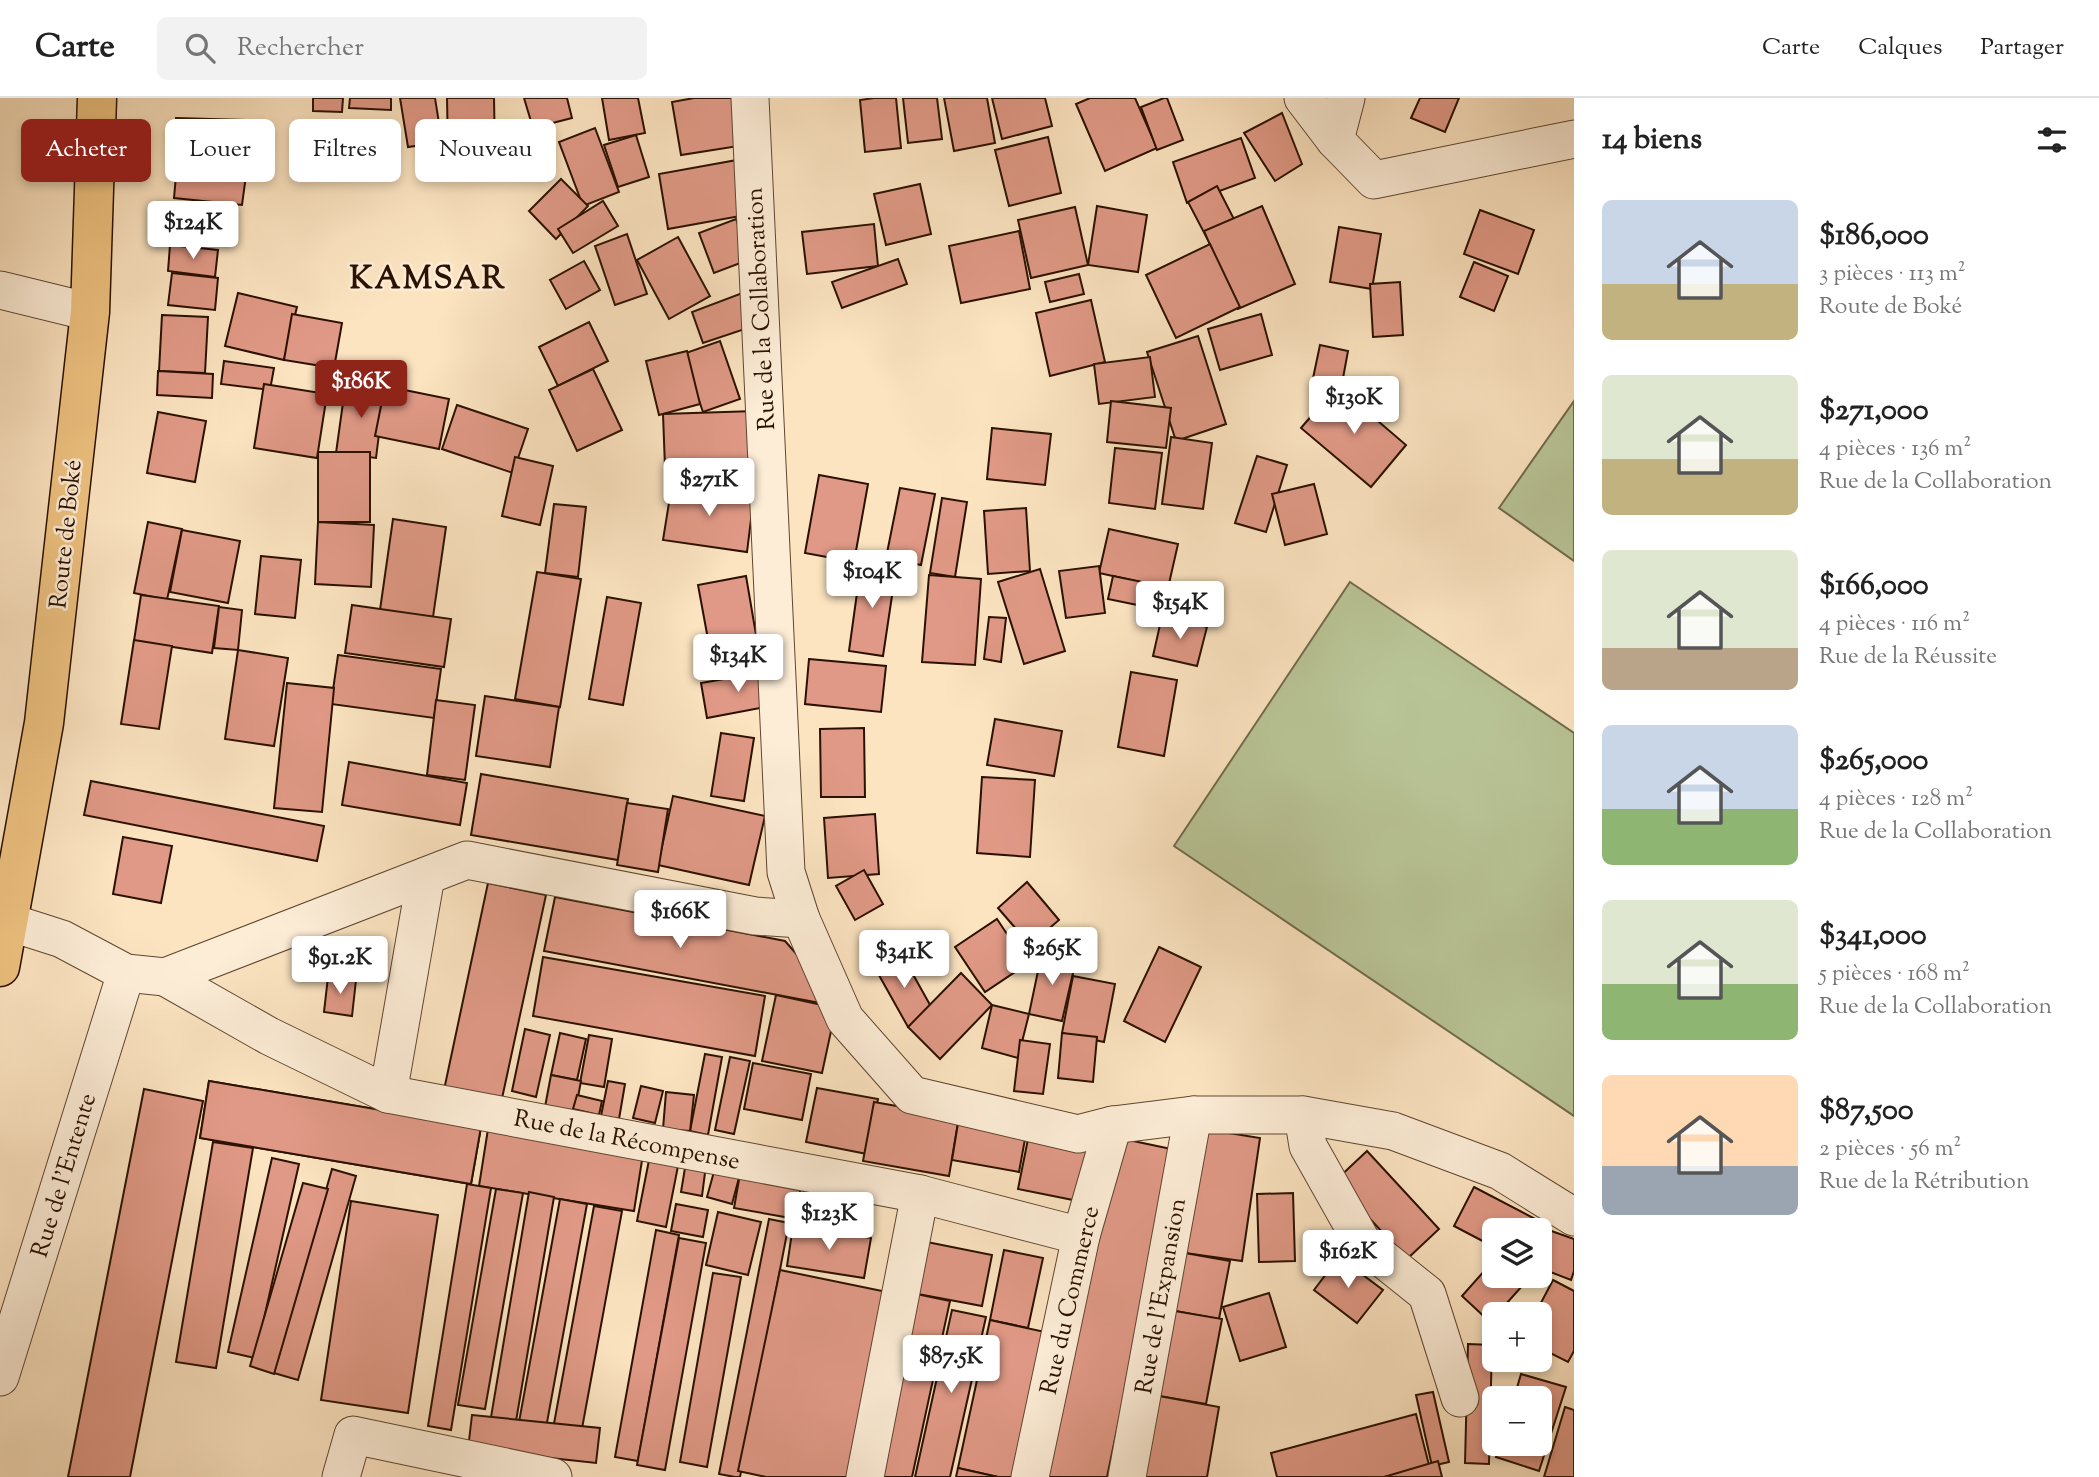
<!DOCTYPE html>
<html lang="fr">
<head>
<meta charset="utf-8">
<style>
	:root { --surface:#fff; --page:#f2f2f2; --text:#222; --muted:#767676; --line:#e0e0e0; --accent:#8f2418 }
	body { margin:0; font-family:"Sorts Mill Goudy",serif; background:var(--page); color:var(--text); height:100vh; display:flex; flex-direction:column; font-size:26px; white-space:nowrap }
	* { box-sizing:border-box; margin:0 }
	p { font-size:23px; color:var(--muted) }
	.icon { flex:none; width:38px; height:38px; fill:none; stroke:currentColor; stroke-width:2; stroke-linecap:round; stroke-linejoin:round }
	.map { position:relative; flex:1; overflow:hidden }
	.drawer { display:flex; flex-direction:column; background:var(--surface); width:525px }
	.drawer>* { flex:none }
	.guide { position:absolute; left:21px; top:21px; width:665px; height:63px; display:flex; gap:14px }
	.controls { position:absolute; left:1482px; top:1120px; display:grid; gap:14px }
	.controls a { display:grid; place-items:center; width:70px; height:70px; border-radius:10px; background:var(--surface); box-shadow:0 4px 10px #0003; font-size:35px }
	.price { position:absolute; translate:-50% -60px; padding:0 16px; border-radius:7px; background:#fff; color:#222; font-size:23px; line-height:46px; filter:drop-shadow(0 2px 4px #0008) }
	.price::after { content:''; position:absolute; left:50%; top:42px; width:21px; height:16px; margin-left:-10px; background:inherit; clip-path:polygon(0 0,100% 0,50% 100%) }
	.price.selected { background:var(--accent); color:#fff }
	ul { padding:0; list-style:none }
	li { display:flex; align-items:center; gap:21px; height:175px; padding:0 28px }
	li span { display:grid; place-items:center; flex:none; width:196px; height:140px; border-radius:10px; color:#555 }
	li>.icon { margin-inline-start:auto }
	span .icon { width:84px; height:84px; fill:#fffc; stroke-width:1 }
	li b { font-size:30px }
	h2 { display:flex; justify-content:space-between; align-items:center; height:84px; padding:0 28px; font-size:30px }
	.tag { padding:0 24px; border-radius:10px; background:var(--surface); box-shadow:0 4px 10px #0003; font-size:24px; line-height:63px }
	.tag.selected { background:var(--accent); color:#fff }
	header { display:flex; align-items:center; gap:42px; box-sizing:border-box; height:98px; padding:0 35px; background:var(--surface); border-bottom:2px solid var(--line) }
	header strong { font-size:33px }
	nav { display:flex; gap:38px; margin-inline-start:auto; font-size:24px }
	.search { width:490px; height:63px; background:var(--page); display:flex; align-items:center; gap:18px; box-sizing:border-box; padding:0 24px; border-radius:10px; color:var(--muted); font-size:26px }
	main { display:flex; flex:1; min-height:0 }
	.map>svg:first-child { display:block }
	.pitch { fill:#b9c597; stroke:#726b4c; stroke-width:2 }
	.building { fill:#e09986; stroke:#2b1100; stroke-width:2 }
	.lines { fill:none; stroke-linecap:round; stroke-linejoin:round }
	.minor-casing { stroke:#5f4630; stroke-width:39 }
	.major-casing { stroke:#2b1100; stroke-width:41 }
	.minor { stroke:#fdedd7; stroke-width:37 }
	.major { stroke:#eec280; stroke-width:38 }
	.labels { text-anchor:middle; stroke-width:5; stroke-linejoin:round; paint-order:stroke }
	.street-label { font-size:24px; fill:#2b1100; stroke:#fdedd7 }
	.district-label { font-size:32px; font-weight:bold; letter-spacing:2px; fill:#2b1100; stroke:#fdedd7 }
</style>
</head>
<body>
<header>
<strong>Carte</strong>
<div class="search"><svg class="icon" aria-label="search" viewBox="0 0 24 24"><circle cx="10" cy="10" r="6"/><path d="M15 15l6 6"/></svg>Rechercher</div>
<nav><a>Carte</a><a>Calques</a><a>Partager</a></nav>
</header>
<main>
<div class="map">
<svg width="1574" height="1379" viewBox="0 0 1574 1379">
	<rect width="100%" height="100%" fill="#fce4c1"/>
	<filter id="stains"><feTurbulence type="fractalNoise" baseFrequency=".00286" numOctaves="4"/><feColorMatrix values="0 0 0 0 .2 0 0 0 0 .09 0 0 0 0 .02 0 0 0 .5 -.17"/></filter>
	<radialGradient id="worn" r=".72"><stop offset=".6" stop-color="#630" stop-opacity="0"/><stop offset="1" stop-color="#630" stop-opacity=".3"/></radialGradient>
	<!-- pitch -->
	<g class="pitch">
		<polygon points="1574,303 1574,463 1499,410"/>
		<polygon points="1350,484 1574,635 1574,1018 1174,748"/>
	</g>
	<!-- building -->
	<g class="building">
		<polygon points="313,0 343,0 342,14 313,13"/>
		<polygon points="350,0 391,0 391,12 349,10"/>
		<polygon points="400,0 435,0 442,44 408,49"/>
		<polygon points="447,0 494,0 495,55 448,55"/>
		<polygon points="524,0 567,0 572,20 533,30"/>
		<polygon points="602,0 638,0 645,35 609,42"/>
		<polygon points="694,0 737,0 745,47 681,57 672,4"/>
		<polygon points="874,0 896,0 901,50 865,54 860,2"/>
		<polygon points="903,0 937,0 942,41 908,45"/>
		<polygon points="944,0 987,0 995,45 954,53"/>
		<polygon points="992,0 1045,0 1052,28 1002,41"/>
		<polygon points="1090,0 1135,0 1157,50 1105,73 1076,6"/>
		<polygon points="1164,0 1167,0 1183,42 1157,52 1141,9"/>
		<polygon points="1420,0 1459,0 1445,34 1411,20"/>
		<polygon points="1282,15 1302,66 1275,83 1244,35"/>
		<polygon points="176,20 245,22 245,59 175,57"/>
		<polygon points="595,30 619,94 583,108 559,44"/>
		<polygon points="298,33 376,38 373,77 296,72"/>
		<polygon points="636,37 649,79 618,89 604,47"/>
		<polygon points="1048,39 1061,95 1009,108 995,52"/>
		<polygon points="1241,40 1255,80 1187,105 1173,64"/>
		<polygon points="178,55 248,63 242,107 174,100"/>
		<polygon points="737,62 746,117 668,131 659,76"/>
		<polygon points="561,81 588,108 556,141 529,113"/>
		<polygon points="920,86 931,136 886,147 874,96"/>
		<polygon points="1217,88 1239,131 1210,146 1188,104"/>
		<polygon points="603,103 618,128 573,155 558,131"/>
		<polygon points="182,105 224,108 222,136 180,132"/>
		<polygon points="1097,108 1147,117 1138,174 1088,167"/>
		<polygon points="1262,108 1295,186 1238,211 1204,133"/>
		<polygon points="1075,109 1088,167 1031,180 1018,122"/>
		<polygon points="1480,112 1534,132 1518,176 1464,156"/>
		<polygon points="736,121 751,161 714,175 699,135"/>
		<polygon points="874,126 878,168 807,176 802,134"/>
		<polygon points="1339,129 1381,136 1372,191 1330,184"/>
		<polygon points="1019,133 1030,191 961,205 949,148"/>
		<polygon points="627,136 647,196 615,207 595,148"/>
		<polygon points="678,139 710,198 669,221 637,162"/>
		<polygon points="1210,146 1240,209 1176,240 1146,177"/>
		<polygon points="170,147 218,152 215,179 168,173"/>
		<polygon points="898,161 907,186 842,210 832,184"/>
		<polygon points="584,163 600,192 566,211 550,182"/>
		<polygon points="1474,164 1508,178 1494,213 1460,199"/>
		<polygon points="172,175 218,180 215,212 168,207"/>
		<polygon points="1079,176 1084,196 1050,204 1045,184"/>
		<polygon points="1400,184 1403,237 1373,239 1370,186"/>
		<polygon points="745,194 757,227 703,245 692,214"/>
		<polygon points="238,195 297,209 284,262 225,248"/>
		<polygon points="1091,202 1105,264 1050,278 1036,215"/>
		<polygon points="292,216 342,225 334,270 284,262"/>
		<polygon points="1261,216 1272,257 1220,272 1208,231"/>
		<polygon points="162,217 208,219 205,275 159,273"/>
		<polygon points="589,224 608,263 558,288 539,249"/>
		<polygon points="1198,238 1226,326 1176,343 1147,254"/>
		<polygon points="720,243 740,301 703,314 683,256"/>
		<polygon points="1320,247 1348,253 1341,291 1312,285"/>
		<polygon points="687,253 700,306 659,317 646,263"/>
		<polygon points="1150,259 1155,299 1099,306 1094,266"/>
		<polygon points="224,263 274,270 270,292 221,286"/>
		<polygon points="593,271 622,332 577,353 549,292"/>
		<polygon points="158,273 213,276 212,300 157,297"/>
		<polygon points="346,283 385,288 376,360 336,355"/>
		<polygon points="264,286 327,296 317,360 254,350"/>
		<polygon points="385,288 449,301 439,351 375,338"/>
		<polygon points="1337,288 1406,347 1371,389 1301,330"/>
		<polygon points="1111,303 1171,310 1166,350 1107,344"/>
		<polygon points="457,307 528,331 513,375 442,351"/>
		<polygon points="755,313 756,366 665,369 663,316"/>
		<polygon points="158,314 206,323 195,384 147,375"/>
		<polygon points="992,330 1051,336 1045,387 987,381"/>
		<polygon points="1171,339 1212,345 1203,411 1162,406"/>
		<polygon points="1115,350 1162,355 1155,411 1109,405"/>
		<rect x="318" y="354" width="52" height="70"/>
		<polygon points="1257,358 1287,367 1266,434 1235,425"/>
		<polygon points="515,359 553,368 540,427 502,418"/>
		<polygon points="819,377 868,386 854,464 805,455"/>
		<polygon points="672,386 754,397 747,454 663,442"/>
		<polygon points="1314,386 1327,436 1285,447 1272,396"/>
		<polygon points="900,390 935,396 921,467 886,460"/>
		<polygon points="942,400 967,404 955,479 930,475"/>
		<polygon points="554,406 586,409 578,479 545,475"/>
		<polygon points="1026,410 1030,473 988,476 984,413"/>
		<polygon points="393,421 446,429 433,519 380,512"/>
		<polygon points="148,424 182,431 167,502 134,495"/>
		<polygon points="318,424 374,427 371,489 315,486"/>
		<polygon points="1109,431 1178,446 1168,490 1099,475"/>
		<polygon points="182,432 240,443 228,505 170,494"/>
		<polygon points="261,458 301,462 295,520 255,516"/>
		<polygon points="861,466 896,471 883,558 849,553"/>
		<polygon points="1099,468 1105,515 1066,520 1059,473"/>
		<polygon points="1040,471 1065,553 1024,566 998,484"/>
		<polygon points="537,474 581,481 560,609 515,601"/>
		<polygon points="929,477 981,481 975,567 922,564"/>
		<polygon points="746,478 759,554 712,563 698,487"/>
		<polygon points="1113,478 1162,488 1157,511 1108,501"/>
		<polygon points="141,497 219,508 212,555 134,543"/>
		<polygon points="607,499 641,505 623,607 589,601"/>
		<polygon points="352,507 451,521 444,569 345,555"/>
		<polygon points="219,509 242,512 238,552 214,550"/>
		<polygon points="1162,518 1207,529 1197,568 1153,558"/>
		<polygon points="989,519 1006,520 1001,564 984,561"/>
		<polygon points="134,542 172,548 159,631 121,626"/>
		<polygon points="238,552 288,560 274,648 225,641"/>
		<polygon points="338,557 441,571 434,620 331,606"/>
		<polygon points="809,561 886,568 881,614 805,606"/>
		<polygon points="770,573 776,607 707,620 701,585"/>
		<polygon points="1131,574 1177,582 1164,658 1118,649"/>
		<polygon points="287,585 334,590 322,714 274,710"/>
		<polygon points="485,598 559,609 550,669 476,658"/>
		<polygon points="436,602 475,607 465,682 427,677"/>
		<polygon points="995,621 1062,633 1054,678 987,667"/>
		<polygon points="864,630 865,699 821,699 820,631"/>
		<polygon points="721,635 754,640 744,703 711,698"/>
		<polygon points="349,664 467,685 460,727 342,707"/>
		<polygon points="481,676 628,701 618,762 471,737"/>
		<polygon points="982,679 1035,682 1030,759 977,755"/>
		<polygon points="91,683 324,728 317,763 84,717"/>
		<polygon points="673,698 765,718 749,787 658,767"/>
		<polygon points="627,705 668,711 658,774 617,767"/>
		<polygon points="875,716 879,776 828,780 824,720"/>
		<polygon points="123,739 172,748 161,805 113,796"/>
		<polygon points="864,772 883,806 855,822 836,788"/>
		<polygon points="1027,784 1059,822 1030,847 998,810"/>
		<polygon points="488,785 546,797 501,1005 444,992"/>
		<polygon points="555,799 785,843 821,884 820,905 544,853"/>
		<polygon points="997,821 1027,866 985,894 955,849"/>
		<polygon points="1159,849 1201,869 1165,944 1124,923"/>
		<polygon points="1042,854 1076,862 1062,923 1029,916"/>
		<polygon points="901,855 934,914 908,929 875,870"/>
		<polygon points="543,859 765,898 755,958 533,918"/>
		<polygon points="961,875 992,907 940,961 908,929"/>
		<polygon points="1073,878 1115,886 1104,944 1062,935"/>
		<polygon points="328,879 356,882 352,918 324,914"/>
		<polygon points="776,897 836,910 822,975 762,963"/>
		<polygon points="992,907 1029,916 1018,960 982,950"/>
		<polygon points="525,931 550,937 536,999 512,993"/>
		<polygon points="560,935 586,941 577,982 551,977"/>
		<polygon points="1062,935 1097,939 1093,984 1058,980"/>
		<polygon points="589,937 612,941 604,989 580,985"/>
		<polygon points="1020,942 1050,946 1043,996 1014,993"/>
		<polygon points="705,956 722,959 708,1037 690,1033"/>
		<polygon points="730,959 750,963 734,1036 715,1032"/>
		<polygon points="753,965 811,976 802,1022 744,1011"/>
		<polygon points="551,977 581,983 575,1015 545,1009"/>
		<polygon points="209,983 481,1029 471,1086 200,1040"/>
		<polygon points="209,983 481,1029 471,1086 200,1040"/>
		<polygon points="608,983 625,986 619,1021 601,1018"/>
		<polygon points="641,988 663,993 655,1025 633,1020"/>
		<polygon points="817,990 878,1001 867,1056 806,1044"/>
		<polygon points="144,991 203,1003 130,1379 68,1379"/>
		<polygon points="666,994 694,997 690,1033 663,1031"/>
		<polygon points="577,997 602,1003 599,1017 573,1011"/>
		<polygon points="874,1004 959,1019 949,1078 863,1063"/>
		<polygon points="959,1019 1027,1030 1019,1074 952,1062"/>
		<polygon points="488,1031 643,1056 634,1113 479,1088"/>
		<polygon points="1204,1031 1260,1040 1242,1163 1185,1155"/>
		<polygon points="1119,1040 1176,1052 1107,1379 1047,1379"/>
		<polygon points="1028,1041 1087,1052 1078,1103 1018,1091"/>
		<polygon points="213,1044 253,1050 216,1270 176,1264"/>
		<polygon points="1367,1053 1439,1131 1407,1161 1335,1083"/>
		<polygon points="650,1057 679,1063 666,1129 637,1123"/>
		<polygon points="272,1060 299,1066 255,1260 228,1254"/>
		<polygon points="686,1064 706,1067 702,1098 681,1094"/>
		<polygon points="715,1070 740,1076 732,1106 707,1099"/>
		<polygon points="332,1071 356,1078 298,1282 274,1275"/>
		<polygon points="740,1076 801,1087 796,1121 734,1110"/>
		<polygon points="303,1085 328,1091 274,1276 250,1268"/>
		<polygon points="467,1086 491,1090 451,1332 428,1328"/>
		<polygon points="1474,1089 1539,1123 1535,1132 1494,1132 1494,1149 1454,1128"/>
		<polygon points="496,1091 523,1095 485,1311 458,1307"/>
		<polygon points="529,1094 554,1099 514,1335 489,1331"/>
		<polygon points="1293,1095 1295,1163 1259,1164 1257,1096"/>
		<polygon points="560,1101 587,1106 546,1330 519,1324"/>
		<polygon points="351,1103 438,1117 408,1315 321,1302"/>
		<polygon points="676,1106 708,1112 703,1139 671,1133"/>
		<polygon points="594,1108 622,1113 581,1336 553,1331"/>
		<polygon points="718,1114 761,1124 748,1177 706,1167"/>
		<polygon points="769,1121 789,1125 740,1379 735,1379 719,1376"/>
		<polygon points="793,1128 871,1140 864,1180 787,1168"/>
		<polygon points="1543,1130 1574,1141 1574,1173 1571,1182 1540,1170 1540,1136"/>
		<polygon points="656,1132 679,1137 638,1363 615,1359"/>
		<polygon points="679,1140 706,1145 665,1372 637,1367"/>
		<polygon points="917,1142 992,1157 982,1208 907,1194"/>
		<polygon points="1004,1152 1043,1160 1028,1230 990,1222"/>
		<polygon points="1185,1155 1230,1163 1219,1221 1175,1213"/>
		<polygon points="1339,1159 1383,1192 1357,1225 1314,1192"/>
		<polygon points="1494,1162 1494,1178 1513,1178 1523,1187 1497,1216 1494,1216 1490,1224 1462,1198"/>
		<polygon points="780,1172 887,1194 848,1379 766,1379 738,1373"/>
		<polygon points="713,1175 741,1179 707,1369 680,1364"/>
		<polygon points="1553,1182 1574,1193 1574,1253 1568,1264 1540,1250 1540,1216 1535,1216"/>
		<polygon points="907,1194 950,1203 912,1379 866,1379"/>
		<polygon points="1269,1195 1286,1249 1240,1263 1223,1209"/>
		<polygon points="952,1212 986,1219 950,1379 915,1379"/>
		<polygon points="1175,1213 1222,1221 1206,1306 1159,1298"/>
		<polygon points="990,1222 1045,1234 1015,1379 998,1379 958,1370"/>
		<polygon points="1468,1246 1492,1247 1489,1366 1465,1365"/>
		<polygon points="1521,1276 1566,1289 1539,1373 1496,1359 1500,1346 1540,1346 1540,1300 1514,1300"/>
		<polygon points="1433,1294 1449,1364 1432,1368 1416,1297"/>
		<polygon points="1159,1298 1219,1309 1207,1379 1144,1379"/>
		<polygon points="1565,1309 1574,1312 1574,1379 1544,1379"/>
		<polygon points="1416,1316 1429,1367 1385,1379 1277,1379 1271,1355"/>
		<polygon points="472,1317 600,1330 596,1365 468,1351"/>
		<polygon points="1438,1363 1442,1379 1384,1379"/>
		<polygon points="958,1370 998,1379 956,1379"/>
	</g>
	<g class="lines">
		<defs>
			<g id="minor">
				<polyline points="750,0 786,774 801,821 845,921 912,997 1078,1036 1113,1027 1193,1017 1303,1017 1393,1033 1500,1073 1574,1119"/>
				<polyline points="1303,0 1335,42 1374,82 1574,41"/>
				<polyline points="1335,42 1346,0"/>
				<polyline points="0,192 90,214"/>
				<polyline points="9,824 62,841 126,875 165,879 467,762 755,818 801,821"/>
				<polyline points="165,879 269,938 388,996 920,1096 1081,1138"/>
				<polyline points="388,996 426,778"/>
				<polyline points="1303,1017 1308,1048 1362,1144 1427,1196 1460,1300"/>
				<polyline points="0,1279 126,875"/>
				<polyline points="341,1379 353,1337 553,1379"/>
				<polyline points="865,1379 920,1096"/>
				<polyline points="1030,1379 1081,1138 1113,1027"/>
				<polyline points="1127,1379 1193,1017"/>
			</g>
			<polyline id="major" points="0,869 44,625 90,214 97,0"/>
		</defs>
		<!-- minor casing -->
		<use href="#minor" class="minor-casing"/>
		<!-- major casing -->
		<use href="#major" class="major-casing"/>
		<!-- minor -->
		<use href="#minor" class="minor"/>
		<!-- major -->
		<use href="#major" class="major"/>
	</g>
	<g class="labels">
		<!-- street labels -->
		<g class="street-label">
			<text transform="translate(760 211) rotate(-93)" y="8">Rue de la Collaboration</text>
			<text transform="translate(65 436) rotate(-84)" y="8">Route de Boké</text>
			<text transform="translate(627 1041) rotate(11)" y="8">Rue de la Récompense</text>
			<text transform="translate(63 1077) rotate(-73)" y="8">Rue de l'Entente</text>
			<text transform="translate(1160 1198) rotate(-80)" y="8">Rue de l'Expansion</text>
			<text transform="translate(1069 1202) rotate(-77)" y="8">Rue du Commerce</text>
		</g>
		<!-- district labels -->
		<g class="district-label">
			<text x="428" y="190">KAMSAR</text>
		</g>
	</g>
	<rect width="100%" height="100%" filter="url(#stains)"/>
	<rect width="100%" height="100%" fill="url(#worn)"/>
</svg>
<div class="controls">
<a><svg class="icon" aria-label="layers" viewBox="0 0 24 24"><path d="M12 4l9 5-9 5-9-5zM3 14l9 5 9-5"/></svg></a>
<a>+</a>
<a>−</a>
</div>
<b class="price" style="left:193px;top:163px">$124K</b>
<b class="price selected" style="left:361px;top:322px">$186K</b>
<b class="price" style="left:1354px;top:338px">$130K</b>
<b class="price" style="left:709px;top:420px">$271K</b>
<b class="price" style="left:872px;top:512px">$104K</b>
<b class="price" style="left:1180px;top:543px">$154K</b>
<b class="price" style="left:738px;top:596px">$134K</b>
<b class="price" style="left:680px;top:852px">$166K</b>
<b class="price" style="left:1052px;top:889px">$265K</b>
<b class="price" style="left:904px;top:892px">$341K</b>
<b class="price" style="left:340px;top:898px">$91.2K</b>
<b class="price" style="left:829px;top:1154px">$123K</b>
<b class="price" style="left:1348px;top:1192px">$162K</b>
<b class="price" style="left:951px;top:1297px">$87.5K</b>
<div class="guide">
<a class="tag selected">Acheter</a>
<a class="tag">Louer</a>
<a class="tag">Filtres</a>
<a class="tag">Nouveau</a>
</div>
</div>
<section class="drawer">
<h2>14 biens<svg class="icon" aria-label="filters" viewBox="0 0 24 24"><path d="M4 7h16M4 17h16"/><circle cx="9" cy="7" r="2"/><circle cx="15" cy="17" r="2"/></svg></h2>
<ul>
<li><span style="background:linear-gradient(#c9d6e8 60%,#c2b280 0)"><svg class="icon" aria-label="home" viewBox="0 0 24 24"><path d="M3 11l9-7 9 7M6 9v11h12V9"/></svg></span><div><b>$186,000</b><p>3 pièces · 113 m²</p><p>Route de Boké</p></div></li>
<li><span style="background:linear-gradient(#dfe7d0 60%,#c2b280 0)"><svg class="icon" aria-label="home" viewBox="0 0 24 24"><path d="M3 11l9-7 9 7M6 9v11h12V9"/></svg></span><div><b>$271,000</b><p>4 pièces · 136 m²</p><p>Rue de la Collaboration</p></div></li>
<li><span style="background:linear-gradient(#dfe7d0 70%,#b9a48a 0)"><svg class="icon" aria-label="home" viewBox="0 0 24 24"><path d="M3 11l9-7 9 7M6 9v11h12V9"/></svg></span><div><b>$166,000</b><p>4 pièces · 116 m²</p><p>Rue de la Réussite</p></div></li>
<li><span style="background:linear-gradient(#c9d6e8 60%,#8fb573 0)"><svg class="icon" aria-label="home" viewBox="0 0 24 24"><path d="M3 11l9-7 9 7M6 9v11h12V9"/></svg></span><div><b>$265,000</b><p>4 pièces · 128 m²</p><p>Rue de la Collaboration</p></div></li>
<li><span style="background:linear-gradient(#dfe7d0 60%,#8fb573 0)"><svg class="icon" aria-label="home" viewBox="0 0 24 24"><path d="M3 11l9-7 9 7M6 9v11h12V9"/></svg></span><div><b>$341,000</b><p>5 pièces · 168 m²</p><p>Rue de la Collaboration</p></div></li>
<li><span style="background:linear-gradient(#ffd9b3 65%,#9aa5b1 0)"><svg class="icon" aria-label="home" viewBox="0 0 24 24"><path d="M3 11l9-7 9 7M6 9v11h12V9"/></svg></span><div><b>$87,500</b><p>2 pièces · 56 m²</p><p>Rue de la Rétribution</p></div></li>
</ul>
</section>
</main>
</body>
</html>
